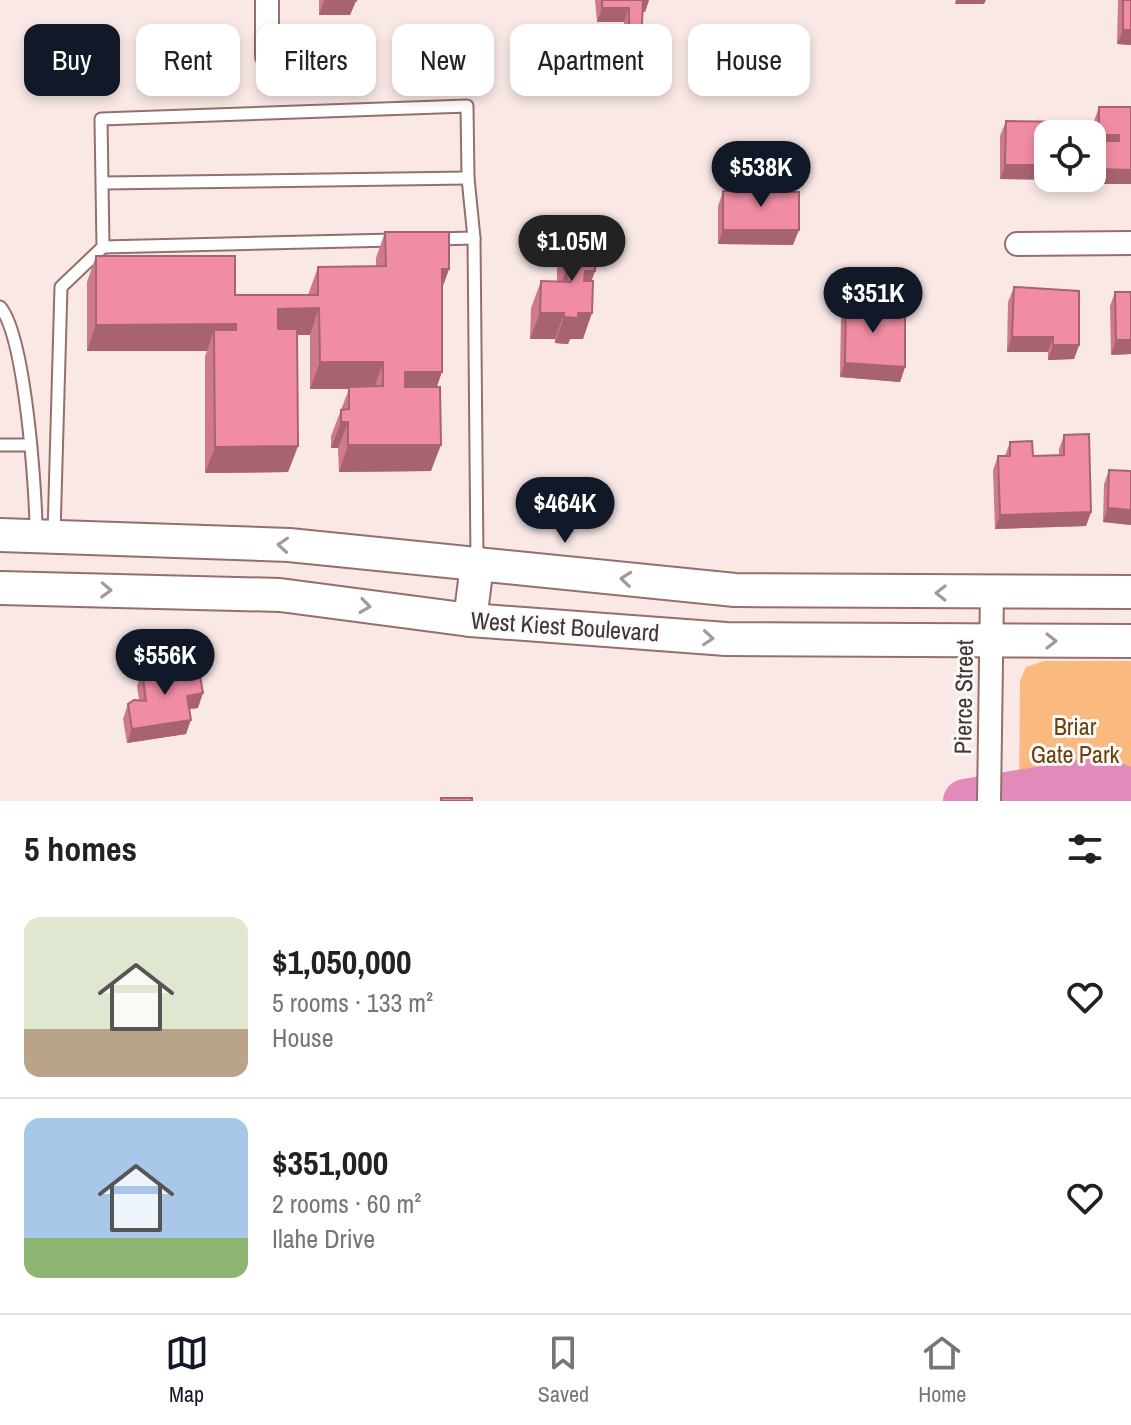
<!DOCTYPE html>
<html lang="en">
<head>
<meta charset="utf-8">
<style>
	:root { --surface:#fff; --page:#f2f2f2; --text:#222; --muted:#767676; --line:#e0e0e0; --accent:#111827 }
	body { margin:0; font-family:"Archivo Narrow",sans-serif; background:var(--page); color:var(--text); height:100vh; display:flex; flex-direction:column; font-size:30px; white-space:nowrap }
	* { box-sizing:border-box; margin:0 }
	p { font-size:26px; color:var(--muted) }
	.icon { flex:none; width:44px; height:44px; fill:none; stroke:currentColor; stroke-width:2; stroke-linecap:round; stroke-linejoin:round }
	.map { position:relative; height:801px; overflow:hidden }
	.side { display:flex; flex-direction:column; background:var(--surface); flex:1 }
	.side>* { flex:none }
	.guide { position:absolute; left:24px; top:24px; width:1084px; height:72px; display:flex; gap:16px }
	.controls { position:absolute; left:1034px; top:120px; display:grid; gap:16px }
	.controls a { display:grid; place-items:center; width:72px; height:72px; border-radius:16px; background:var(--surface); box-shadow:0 4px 12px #0003; font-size:40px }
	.price { position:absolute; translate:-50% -68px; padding:0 18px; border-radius:28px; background:var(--accent); color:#fff; font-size:26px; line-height:52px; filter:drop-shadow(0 2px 4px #0008) }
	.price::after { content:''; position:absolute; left:50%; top:48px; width:24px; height:18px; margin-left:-12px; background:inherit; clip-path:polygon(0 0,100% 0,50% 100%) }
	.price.on { background:#222; color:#fff }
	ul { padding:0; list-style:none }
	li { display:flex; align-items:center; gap:24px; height:200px; padding:0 24px }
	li+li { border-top:2px solid var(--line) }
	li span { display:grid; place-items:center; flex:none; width:224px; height:160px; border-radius:16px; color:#555 }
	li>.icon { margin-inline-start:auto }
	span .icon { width:96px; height:96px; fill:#fffc; stroke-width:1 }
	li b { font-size:34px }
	h2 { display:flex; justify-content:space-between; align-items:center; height:96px; padding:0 24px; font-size:34px }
	.pill { padding:0 28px; border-radius:16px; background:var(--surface); box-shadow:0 4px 12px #0003; font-size:28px; line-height:72px }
	.pill.on { background:var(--accent); color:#fff }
	.dock { display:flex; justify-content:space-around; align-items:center; height:112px; border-top:2px solid var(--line); background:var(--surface); font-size:22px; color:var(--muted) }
	.dock a { display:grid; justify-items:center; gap:4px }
	.dock .on { color:var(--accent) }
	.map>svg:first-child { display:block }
	.green { fill:#f9b97f }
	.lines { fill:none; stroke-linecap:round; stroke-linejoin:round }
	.river { stroke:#e28aba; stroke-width:44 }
	.lane-casing { stroke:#946f6c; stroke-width:15 }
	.street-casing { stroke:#946f6c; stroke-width:26 }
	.secondary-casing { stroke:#946f6c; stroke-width:36 }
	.lane { stroke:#fff; stroke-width:11 }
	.street { stroke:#fff; stroke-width:22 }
	.secondary { stroke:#fff; stroke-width:32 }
	.wall { fill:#ce798d }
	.shaded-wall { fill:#a86373 }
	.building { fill:#f08da4; stroke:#a86373; stroke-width:2 }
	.oneway { stroke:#a29a98 }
	.labels { text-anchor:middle; stroke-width:6; stroke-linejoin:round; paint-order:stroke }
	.street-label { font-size:24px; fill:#443432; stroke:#fafafa }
	.park-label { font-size:24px; fill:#70400a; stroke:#fafafa }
</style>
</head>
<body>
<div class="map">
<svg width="1131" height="801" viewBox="0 0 1131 801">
	<rect width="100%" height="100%" fill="#f9e8e6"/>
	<!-- green -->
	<polygon class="green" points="1044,661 1131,661 1131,801 1019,801 1020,681 1026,667"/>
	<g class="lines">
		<!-- river -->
		<polyline class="river" points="965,801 1102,778 1131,791"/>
		<defs>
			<g id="lane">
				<polyline points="103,183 468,178"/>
				<polyline points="435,239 474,238"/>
				<polyline points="103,247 394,240"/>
				<path d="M0 307C25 335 36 490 36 532"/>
				<polyline points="0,445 28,445"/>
				<polyline points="54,534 61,287 103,247 101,119 467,106 468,178 474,238 477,560"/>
			</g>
			<g id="street">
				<polyline points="267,56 267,0"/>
				<polyline points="1017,244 1131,243"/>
				<polyline points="989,801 992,593"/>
			</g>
			<g id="secondary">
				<polyline points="0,535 289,545 735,590 1131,592"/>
				<polyline points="0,588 280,595 470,620 726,639 1131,641"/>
				<polyline points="470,620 477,565"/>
			</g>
		</defs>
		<!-- lane casing -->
		<use href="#lane" class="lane-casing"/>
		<!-- street casing -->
		<use href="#street" class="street-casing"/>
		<!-- secondary casing -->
		<use href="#secondary" class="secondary-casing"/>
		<!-- lane -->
		<use href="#lane" class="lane"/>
		<!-- street -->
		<use href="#street" class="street"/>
		<!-- secondary -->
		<use href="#secondary" class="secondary"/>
	</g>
	<!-- wall -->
	<g class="wall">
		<polygon points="319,0 356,0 350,15 319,15"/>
		<polygon points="595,0 649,0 645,12 642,12 637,39 624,39 624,22 597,22"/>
		<polygon points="1118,0 1131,0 1131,45 1117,44"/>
		<polygon points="1099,107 1131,107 1131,184 1095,184 1095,155 1097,150 1094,150 1094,121"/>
		<polygon points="1006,121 1079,180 1000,179 1000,136"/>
		<polygon points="764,176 777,192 793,245 718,244 718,206 723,191 759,191"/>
		<polygon points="385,232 449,269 442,289 431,471 339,472 338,448 331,448 331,436 349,389 310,389 310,335 297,335 298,446 288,472 205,473 205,356 207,351 87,351 87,282 96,256 235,295 308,295 318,267 376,266 376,258"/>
		<polygon points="582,239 591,281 583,339 570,339 568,344 555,343 555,339 530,339 531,308 541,281 557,282 557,269 566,243 580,243"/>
		<polygon points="1014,287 1079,345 1074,359 1048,360 1048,352 1007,352 1008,302"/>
		<polygon points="1115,292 1131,354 1111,355 1110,306"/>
		<polygon points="846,298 874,315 905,367 900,382 840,377 841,312"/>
		<polygon points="1064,435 1091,512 1086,526 995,529 993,470 998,456 1005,456 1010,442 1033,456 1059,455 1059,449"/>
		<polygon points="1109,470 1131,471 1131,525 1103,522 1104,484"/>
		<polygon points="142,671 183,672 198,708 190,709 186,734 127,743 123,719 128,704 139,700 137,686"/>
	</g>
	<!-- shaded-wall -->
	<g class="shaded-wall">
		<polygon points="642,0 649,0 645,12 638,12"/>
		<polygon points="956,0 986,0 984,4 955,4"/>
		<polygon points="324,1 356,1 350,15 319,15"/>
		<polygon points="602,8 629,8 624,22 597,22"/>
		<polygon points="629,25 642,25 637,39 624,39"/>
		<polygon points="1123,30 1131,30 1131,45 1117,44"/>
		<polygon points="1099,135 1119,135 1114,150 1100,141 1097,150 1094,150"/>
		<polygon points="1005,165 1048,165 1048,178 1079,178 1079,180 1000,179"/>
		<polygon points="1100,169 1131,170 1131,184 1095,184"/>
		<polygon points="723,230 799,230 793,245 718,244"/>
		<polygon points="442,269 449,269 439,296"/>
		<polygon points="566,271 571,271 561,297 556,297"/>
		<polygon points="585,271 595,271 586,297 575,297"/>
		<polygon points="319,308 310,335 269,335 278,309"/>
		<polygon points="540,313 564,313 555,339 530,339"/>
		<polygon points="578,313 592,313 583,339 570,339 568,344 555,343 564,317"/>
		<polygon points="236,324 226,350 214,330 207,351 87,351 96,325"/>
		<polygon points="1012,337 1053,337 1048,352 1007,352"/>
		<polygon points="1116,340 1131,340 1131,354 1111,355"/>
		<polygon points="1053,345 1079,345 1074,359 1048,360"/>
		<polygon points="320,362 383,362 374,389 310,389"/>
		<polygon points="845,363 905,367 900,382 840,377"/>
		<polygon points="405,372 442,372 433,398 396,398"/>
		<polygon points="341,422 348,422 338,448 331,448"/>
		<polygon points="348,445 441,445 431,471 339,472"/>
		<polygon points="298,446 288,472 205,473 215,447"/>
		<polygon points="1108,508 1131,510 1131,525 1103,522"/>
		<polygon points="1091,512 1086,526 995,529 1000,515"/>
		<polygon points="203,693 198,708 182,710 187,696"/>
		<polygon points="191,720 186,734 127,743 132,729"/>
	</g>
	<!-- building -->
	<g class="building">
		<polygon points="324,0 356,0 356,1"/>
		<polygon points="602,0 643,0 642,25 629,25 629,8 602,8"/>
		<rect x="1123" y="0" width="8" height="30"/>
		<polygon points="1099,107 1131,107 1131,170 1100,169 1100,141 1119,141 1119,135 1099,135"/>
		<polygon points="1006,121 1084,122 1084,134 1048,134 1048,165 1005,165"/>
		<polygon points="764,176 773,176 777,192 799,192 799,230 723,230 723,191 760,191"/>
		<polygon points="385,232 449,232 449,269 442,269 442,372 405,372 405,387 440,387 441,445 348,445 348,422 341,422 341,410 349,409 349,387 383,386 383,362 320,362 319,308 278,309 278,329 297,329 298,446 215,447 214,330 236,330 236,324 96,325 96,256 235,256 235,295 318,295 318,267 386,266"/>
		<polygon points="582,239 596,239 595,271 585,271 584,281 593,281 592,313 578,313 578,318 564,317 564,313 540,313 541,281 571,282 571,271 566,271 566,243 582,243"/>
		<polygon points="1014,287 1079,291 1079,345 1053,345 1053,337 1012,337"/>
		<polygon points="1115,292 1131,292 1131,340 1116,340"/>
		<polygon points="846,298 874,298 874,315 905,315 905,367 845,363"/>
		<polygon points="1089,434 1091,512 1000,515 998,456 1010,456 1010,442 1032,441 1033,456 1064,455 1064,435"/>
		<polygon points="1109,470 1131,471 1131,510 1108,508"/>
		<polygon points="182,665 183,672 199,670 203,693 187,696 191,720 132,729 128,704 134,700 146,701 142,671"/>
		<rect x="441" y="798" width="31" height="3"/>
	</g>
	<!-- one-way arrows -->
	<defs><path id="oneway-chevron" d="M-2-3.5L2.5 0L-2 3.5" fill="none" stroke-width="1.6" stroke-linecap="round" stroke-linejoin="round" transform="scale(2)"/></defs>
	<g class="oneway">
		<use href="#oneway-chevron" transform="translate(283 545) rotate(-176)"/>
		<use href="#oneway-chevron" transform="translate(626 579) rotate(-174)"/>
		<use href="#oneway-chevron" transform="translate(106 590) rotate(2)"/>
		<use href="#oneway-chevron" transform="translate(941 593) rotate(-179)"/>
		<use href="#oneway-chevron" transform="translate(365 606) rotate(8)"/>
		<use href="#oneway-chevron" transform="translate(708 638) rotate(4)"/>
		<use href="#oneway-chevron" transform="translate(1051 641)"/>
	</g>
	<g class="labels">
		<!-- street labels -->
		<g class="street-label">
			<text transform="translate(565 627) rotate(4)" y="8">West Kiest Boulevard</text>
			<text transform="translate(964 697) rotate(-89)" y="8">Pierce Street</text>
		</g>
		<!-- park labels -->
		<g class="park-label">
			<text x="1075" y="735">Briar<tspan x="1075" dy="28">Gate Park</tspan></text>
		</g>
	</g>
</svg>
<div class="controls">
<a><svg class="icon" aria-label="locate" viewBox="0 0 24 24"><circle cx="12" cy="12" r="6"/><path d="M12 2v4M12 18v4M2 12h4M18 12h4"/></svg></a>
</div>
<b class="price" style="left:761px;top:209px">$538K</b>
<b class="price on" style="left:572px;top:283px">$1.05M</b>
<b class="price" style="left:873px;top:335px">$351K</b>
<b class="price" style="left:565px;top:545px">$464K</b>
<b class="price" style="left:165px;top:697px">$556K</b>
<div class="guide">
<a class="pill on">Buy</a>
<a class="pill">Rent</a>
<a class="pill">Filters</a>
<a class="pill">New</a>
<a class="pill">Apartment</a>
<a class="pill">House</a>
</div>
</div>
<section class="side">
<h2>5 homes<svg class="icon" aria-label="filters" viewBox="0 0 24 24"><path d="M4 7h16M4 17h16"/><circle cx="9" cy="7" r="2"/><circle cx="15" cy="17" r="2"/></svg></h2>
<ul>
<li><span style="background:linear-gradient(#dfe7d0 70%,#b9a48a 0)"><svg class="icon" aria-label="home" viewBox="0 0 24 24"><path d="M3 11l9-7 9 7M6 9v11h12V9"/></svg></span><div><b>$1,050,000</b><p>5 rooms · 133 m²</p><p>House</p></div><svg class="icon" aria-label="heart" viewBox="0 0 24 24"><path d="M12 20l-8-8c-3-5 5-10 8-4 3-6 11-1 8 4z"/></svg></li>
<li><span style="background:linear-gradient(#a9c7e8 75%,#8fb573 0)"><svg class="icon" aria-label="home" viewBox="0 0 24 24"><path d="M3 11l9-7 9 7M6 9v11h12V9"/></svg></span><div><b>$351,000</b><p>2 rooms · 60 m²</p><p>Ilahe Drive</p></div><svg class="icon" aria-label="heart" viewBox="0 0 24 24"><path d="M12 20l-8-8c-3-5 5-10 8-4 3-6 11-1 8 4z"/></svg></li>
</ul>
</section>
<nav class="dock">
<a class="on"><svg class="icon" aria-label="map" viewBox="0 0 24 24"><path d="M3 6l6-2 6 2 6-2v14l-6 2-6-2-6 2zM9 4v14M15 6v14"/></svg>Map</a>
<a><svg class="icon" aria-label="saved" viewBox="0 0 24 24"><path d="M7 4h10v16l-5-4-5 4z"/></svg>Saved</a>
<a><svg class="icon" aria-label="home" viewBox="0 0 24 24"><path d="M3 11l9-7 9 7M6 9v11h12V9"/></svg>Home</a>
</nav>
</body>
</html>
